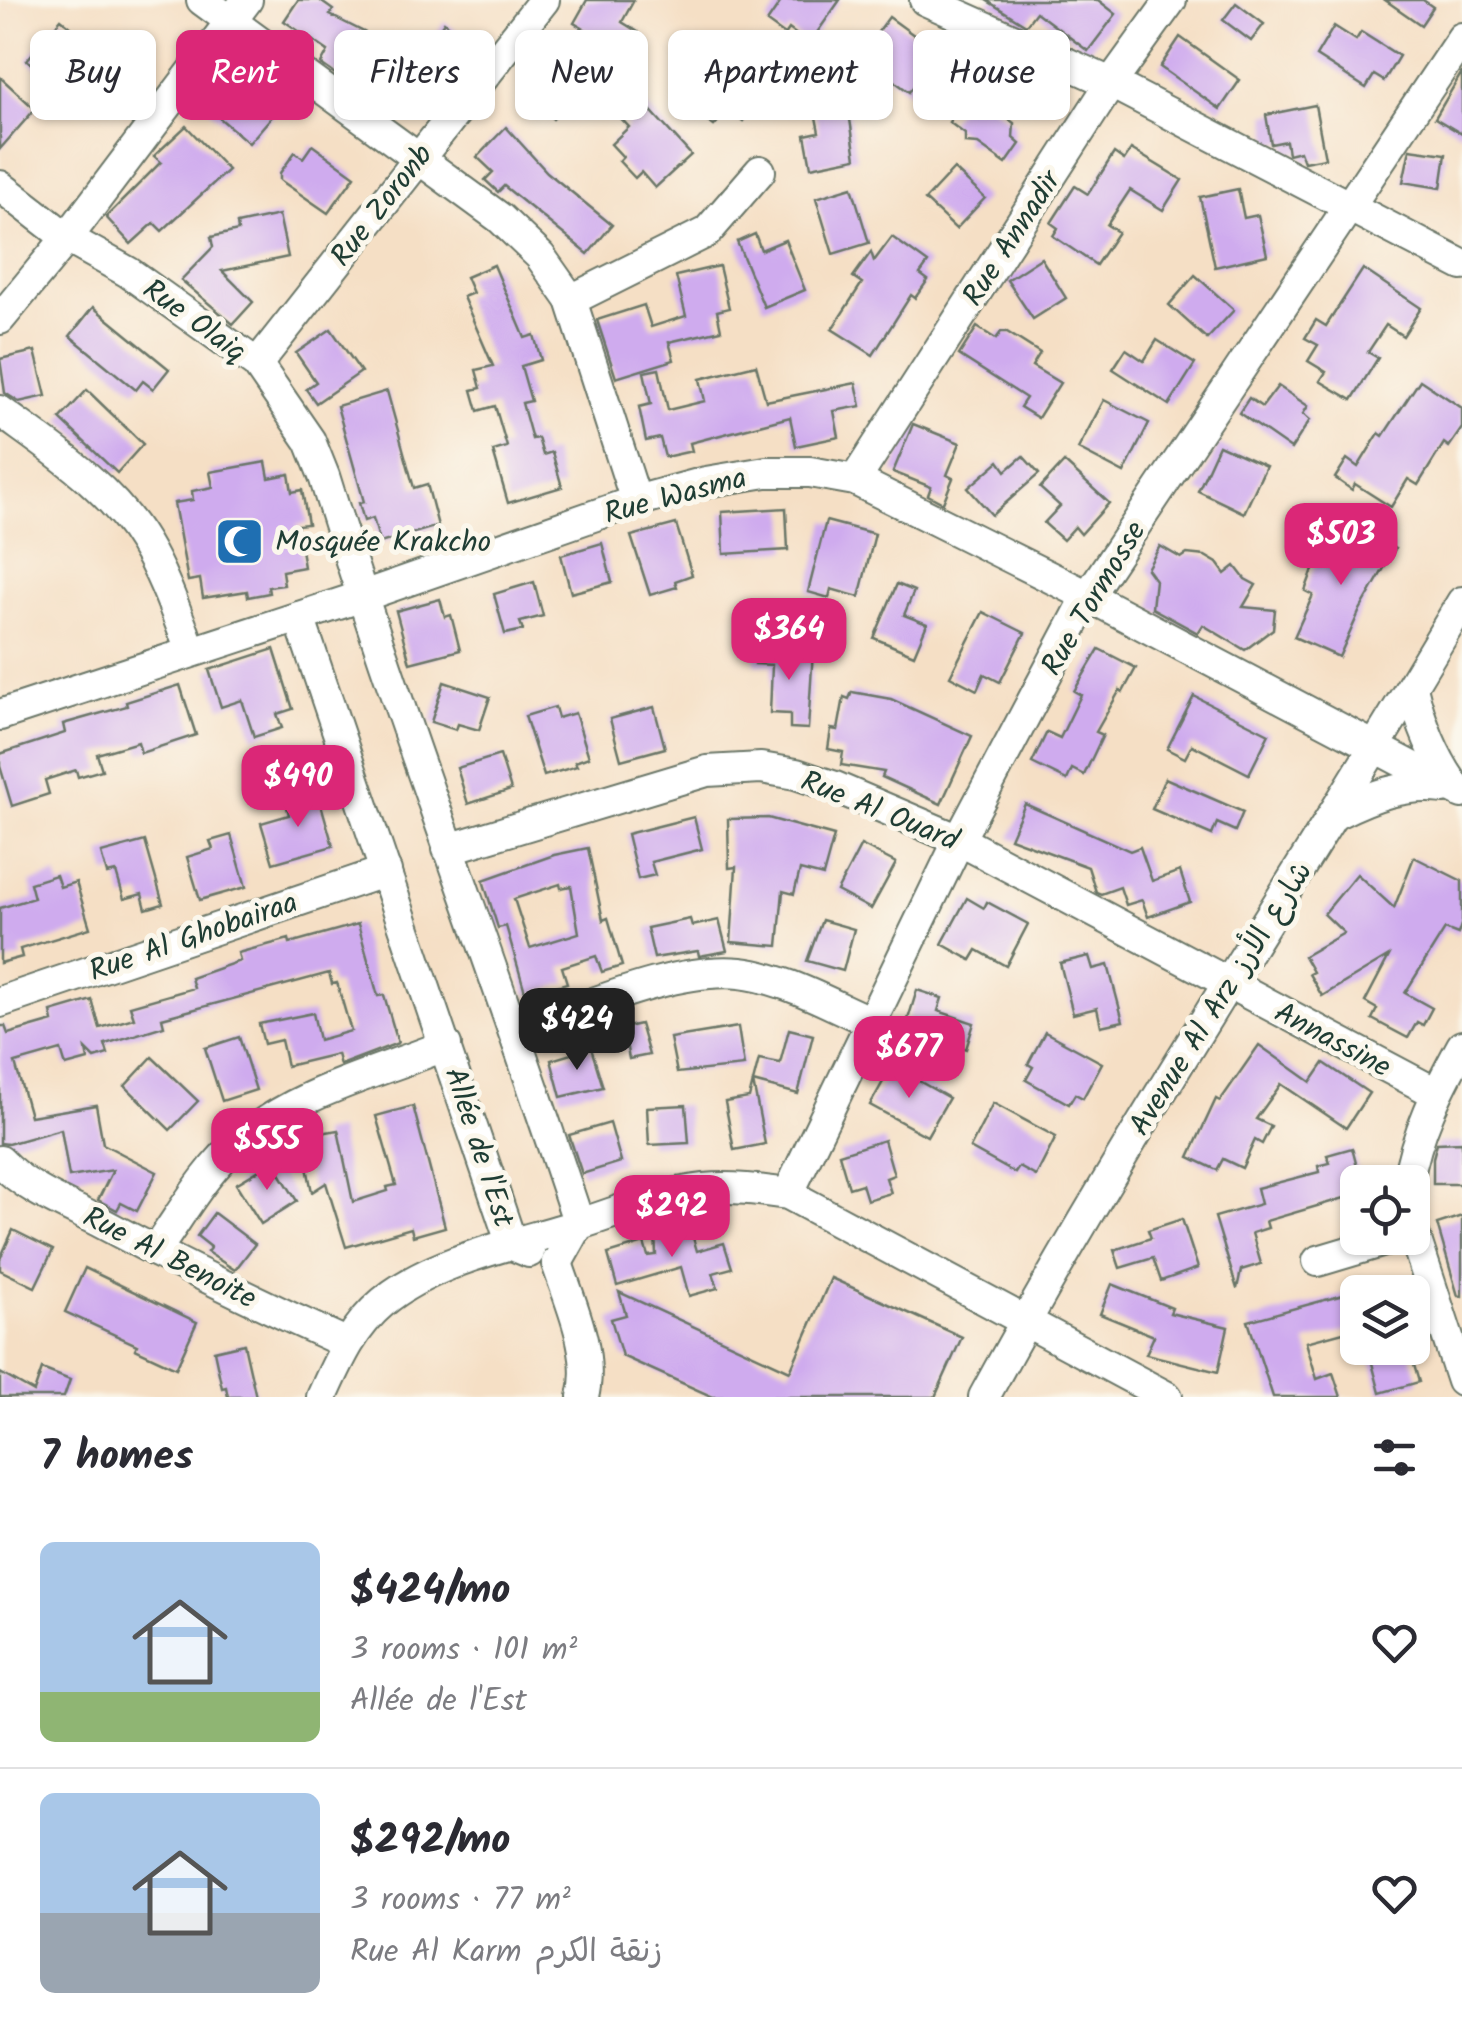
<!DOCTYPE html>
<html lang="en">
<head>
<meta charset="utf-8">
<style>
	:root { --surface:#fff; --page:#f2f2f3; --text:#2b2b33; --muted:#7c7c81; --line:#e1e1e2; --accent:#db2777 }
	body { margin:0; font-family:Kalam,"Playpen Sans Arabic",sans-serif; background:var(--page); color:var(--text); height:100vh; display:flex; flex-direction:column; font-size:38px; white-space:nowrap }
	* { box-sizing:border-box; margin:0 }
	p { font-size:32px; color:var(--muted) }
	.icon { flex:none; width:55px; height:55px; fill:none; stroke:currentColor; stroke-width:2; stroke-linecap:round; stroke-linejoin:round }
	.map { position:relative; height:1397px; overflow:hidden }
	.details { display:flex; flex-direction:column; background:var(--surface); flex:1 }
	.details>* { flex:none }
	.top-card { position:absolute; left:30px; top:30px; width:1402px; height:90px; display:flex; gap:20px }
	.controls { position:absolute; left:1340px; top:1165px; display:grid; gap:20px }
	.controls a { display:grid; place-items:center; width:90px; height:90px; border-radius:15px; background:var(--surface); box-shadow:0 2px 8px #0004; font-size:50px }
	.price { position:absolute; translate:-50% -85px; padding:0 22px; border-radius:20px; background:var(--accent); color:#fff; font-size:32px; line-height:65px; filter:drop-shadow(0 2px 5px #0008) }
	.price::after { content:''; position:absolute; left:50%; top:60px; width:30px; height:22px; margin-left:-15px; background:inherit; clip-path:polygon(0 0,100% 0,50% 100%) }
	.price.active { background:#222; color:#fff }
	ul { padding:0; list-style:none }
	li { display:flex; align-items:center; gap:30px; height:250px; padding:0 40px }
	li+li { border-top:2px solid var(--line) }
	li span { display:grid; place-items:center; flex:none; width:280px; height:200px; border-radius:15px; color:#555 }
	li>.icon { margin-inline-start:auto }
	span .icon { width:120px; height:120px; fill:#fffc; stroke-width:1 }
	li b { font-size:42px }
	h2 { display:flex; justify-content:space-between; align-items:center; height:120px; padding:0 40px; font-size:42px }
	.chip { padding:0 35px; border-radius:15px; background:var(--surface); box-shadow:0 2px 8px #0004; font-size:35px; line-height:90px }
	.chip.active { background:var(--accent); color:#fff }
	.map>svg:first-child { display:block }
	.building { fill:#cfabee; fill-rule:evenodd }
	.lines { fill:none; stroke-linecap:round; stroke-linejoin:round }
	.minor-casing { stroke:#6a7667; stroke-width:34 }
	.minor { stroke:#fff; stroke-width:30 }
	.labels { text-anchor:middle; stroke-width:10; stroke-linejoin:round; paint-order:stroke }
	.street-label { font-size:30px; fill:#1f3d34; stroke:#fbf7ec }
	.poi-label { font-size:30px; fill:#1f3d34; stroke:#fbf7ec; text-anchor:start }
</style>
</head>
<body>
<div class="map">
<svg width="1462" height="1397" viewBox="0 0 1462 1397">
	<rect width="100%" height="100%" fill="#fbf7ec"/>
	<filter id="ink" filterUnits="userSpaceOnUse"><feTurbulence type="fractalNoise" baseFrequency=".01" numOctaves="2"/><feDisplacementMap in="SourceGraphic" scale="20" xChannelSelector="R" yChannelSelector="G"/><feConvolveMatrix kernelMatrix="1 2 1 2 8 2 1 2 1" color-interpolation-filters="sRGB"/></filter>
	<filter id="wash" filterUnits="userSpaceOnUse"><feTurbulence type="fractalNoise" baseFrequency=".0048" numOctaves="4" result="noise"/><feDisplacementMap in="SourceGraphic" scale="40" xChannelSelector="R" yChannelSelector="G"/><feGaussianBlur stdDeviation="2.25" result="paint"/><feColorMatrix in="noise" values="0 0 0 0 0 0 0 0 0 0 0 0 0 0 0 0 0 1.4 0 .05"/><feComposite in="paint" operator="in"/></filter>
	<g filter="url(#wash)">
		<rect width="100%" height="100%" fill="#f5dfc5"/>
		<g id="blocks">
			<!-- building -->
			<g class="building">
				<polygon points="298,0 319,0 333,10 330,15 406,53 386,93 335,74 321,64 328,51 284,21"/>
				<polygon points="587,0 634,0 622,22 638,32 626,53 574,23"/>
				<polygon points="782,0 840,0 809,44 789,29 785,35 767,22"/>
				<polygon points="986,0 1098,0 1116,14 1088,51 1036,12 1026,25"/>
				<polygon points="1385,0 1423,0 1433,7 1421,25"/>
				<polygon points="1236,3 1264,24 1251,41 1223,20"/>
				<polygon points="889,17 940,54 909,92 851,49 861,36 870,43"/>
				<polygon points="61,19 107,57 73,98 27,60"/>
				<polygon points="444,22 458,32 442,56 428,46"/>
				<polygon points="1334,26 1356,40 1361,32 1399,56 1384,81 1374,75 1366,88 1316,56"/>
				<polygon points="1180,37 1240,80 1220,109 1160,67"/>
				<polygon points="546,47 585,86 553,119 522,89 531,79 522,70"/>
				<polygon points="722,57 766,91 743,121 728,110 714,126 686,105"/>
				<polygon points="238,63 259,81 250,92 274,114 249,143 203,104"/>
				<polygon points="970,70 998,72 1010,82 992,107 1014,123 1013,138 1020,144 1006,164 978,144 965,143 965,134 949,122 960,107 962,80"/>
				<polygon points="1462,72 1462,134 1435,118"/>
				<polygon points="0,77 35,109 0,149"/>
				<polygon points="635,93 691,155 655,188 641,172 635,178 619,161 623,157 611,144 629,127 615,112"/>
				<polygon points="847,100 856,158 811,167 805,135 819,132 814,107"/>
				<polygon points="1315,105 1325,158 1304,162 1300,151 1288,154 1286,141 1271,144 1266,115"/>
				<polygon points="186,126 228,170 162,231 154,223 131,244 106,217 161,162 154,156"/>
				<polygon points="506,127 547,172 612,225 588,254 504,186 498,192 485,180 493,172 477,157"/>
				<polygon points="312,145 355,176 328,213 280,180 280,173 295,152 303,158"/>
				<polygon points="1131,149 1182,180 1163,210 1130,190 1107,225 1118,232 1096,265 1053,236 1058,228 1051,223 1075,186 1088,194 1114,153 1124,160"/>
				<polygon points="1410,149 1446,154 1441,188 1403,182"/>
				<polygon points="954,169 985,198 956,229 925,200"/>
				<polygon points="852,187 869,243 833,254 816,198"/>
				<polygon points="1238,189 1244,218 1258,215 1267,255 1215,267 1200,197"/>
				<polygon points="279,215 288,257 222,271 253,302 233,324 181,280 213,247 211,237 238,231 237,224"/>
				<polygon points="755,234 761,250 785,240 805,290 764,307 737,242"/>
				<polygon points="892,237 928,263 920,274 928,280 915,298 911,295 873,355 832,329 862,283 853,277 871,252 874,261"/>
				<polygon points="1041,258 1066,298 1033,319 1007,280"/>
				<polygon points="494,265 525,338 534,335 541,360 521,366 531,401 522,403 532,439 538,438 543,455 552,452 562,487 508,503 493,451 507,447 495,406 478,411 472,390 481,388 476,370 493,366 463,297 473,293 466,277"/>
				<polygon points="719,266 729,308 717,311 721,330 669,342 674,360 616,378 597,320 644,305 651,327 686,316 676,276"/>
				<polygon points="1363,269 1421,308 1403,336 1386,325 1368,352 1378,358 1352,400 1320,381 1326,372 1308,361 1318,345 1305,338 1316,320 1326,326"/>
				<polygon points="1195,275 1234,310 1207,339 1169,305"/>
				<polygon points="93,307 169,369 153,389 143,381 136,390 70,336"/>
				<polygon points="977,327 996,339 1001,332 1007,332 1040,353 1032,366 1060,383 1038,418 1020,407 1026,398 959,355"/>
				<polygon points="331,329 361,372 316,403 306,389 316,382 296,353"/>
				<polygon points="1157,340 1195,364 1169,405 1113,369 1126,349 1144,361"/>
				<polygon points="35,351 46,396 19,402 5,393 0,359"/>
				<polygon points="756,365 766,401 856,383 861,406 834,411 839,437 796,446 790,417 690,443 692,451 665,457 660,438 646,441 639,407 651,404 644,372 659,369 668,410 705,401 700,379"/>
				<polygon points="1420,380 1462,408 1462,428 1449,447 1444,443 1418,485 1408,479 1391,507 1355,484 1352,490 1335,478 1347,459 1358,467 1379,433 1383,436"/>
				<polygon points="1278,386 1308,406 1303,414 1310,420 1291,449 1239,413 1249,398 1262,407"/>
				<polygon points="87,390 143,444 117,473 60,419"/>
				<polygon points="387,391 414,488 427,484 438,526 380,543 373,518 364,521 359,503 364,502 337,406"/>
				<polygon points="1104,400 1149,423 1124,473 1078,449"/>
				<polygon points="913,424 960,443 947,475 953,478 943,503 928,495 931,487 893,472"/>
				<polygon points="1219,445 1266,466 1244,513 1198,491"/>
				<polygon points="1023,456 1039,474 992,515 968,488 999,461 1006,471"/>
				<polygon points="266,462 269,478 289,474 292,492 302,490 308,524 297,525 304,567 282,571 284,585 268,587 269,593 248,597 247,591 203,598 200,579 188,581 174,503 193,500 192,491 213,487 210,472"/>
				<polygon points="1064,462 1109,503 1081,534 1075,527 1063,540 1044,523 1060,506 1040,488"/>
				<polygon points="786,508 788,550 724,554 722,512"/>
				<polygon points="826,521 875,534 859,597 831,589 829,598 808,592"/>
				<polygon points="676,524 692,575 675,581 677,587 650,595 631,536"/>
				<polygon points="1358,528 1395,549 1360,610 1339,657 1294,637 1313,595 1305,591 1315,564 1335,530 1352,540"/>
				<polygon points="602,543 612,582 571,593 561,555"/>
				<polygon points="1160,546 1181,558 1187,554 1205,556 1217,563 1225,574 1235,566 1245,579 1256,585 1243,607 1275,610 1273,629 1245,650 1203,625 1198,633 1152,608 1155,580 1147,569"/>
				<polygon points="534,582 543,616 520,622 523,630 505,634 494,594"/>
				<polygon points="897,584 914,591 904,615 927,624 914,655 874,638"/>
				<polygon points="440,599 445,617 451,615 460,650 410,663 396,611"/>
				<polygon points="983,612 1025,633 1000,682 984,674 977,690 950,676"/>
				<polygon points="756,648 813,651 808,729 790,728 790,714 770,713 772,665 755,664"/>
				<polygon points="274,649 293,709 277,714 282,728 254,737 242,700 221,707 209,670"/>
				<polygon points="1099,649 1136,668 1123,692 1120,690 1096,732 1103,735 1084,775 1072,769 1067,780 1032,763 1047,732 1060,738 1081,695 1074,691"/>
				<polygon points="444,682 490,697 479,730 458,724 456,730 431,722"/>
				<polygon points="180,685 196,735 141,753 138,742 97,754 102,770 78,777 76,770 45,780 49,794 12,806 0,766 0,754 65,733 63,724 127,706 126,702"/>
				<polygon points="852,692 891,699 972,736 941,804 882,777 884,772 841,765 843,752 828,749 831,729 838,730 844,697 849,699"/>
				<polygon points="1194,696 1269,734 1249,774 1192,745 1185,758 1167,749"/>
				<polygon points="555,707 558,718 575,713 589,757 575,762 577,766 544,776 525,716"/>
				<polygon points="654,707 665,748 621,760 610,719"/>
				<polygon points="500,755 511,790 468,804 457,768"/>
				<polygon points="1165,778 1243,812 1235,831 1217,823 1212,835 1152,809"/>
				<polygon points="318,794 333,846 273,863 261,823 289,815 286,803"/>
				<polygon points="1025,804 1130,851 1140,847 1152,881 1180,871 1190,902 1148,917 1142,900 1126,905 1120,887 1101,894 1096,892 1088,867 1010,838"/>
				<polygon points="694,817 702,849 651,862 655,875 638,879 627,834"/>
				<polygon points="768,818 834,836 823,876 800,870 794,894 783,891 778,946 731,942 736,867 729,868 728,819"/>
				<polygon points="231,835 246,887 200,900 187,857 213,849 210,841"/>
				<polygon points="145,841 163,904 146,909 142,894 124,899 116,872 107,874 101,853"/>
				<polygon points="861,845 896,863 871,909 837,891"/>
				<path d="M588 848 603 920 608 918 622 966 602 972 596 956 562 967 567 983 526 995 506 926 498 928 483 880 554 855ZM560 884 561 888 571 886 579 933 530 948 514 899Z"/>
				<polygon points="1414,857 1462,881 1462,922 1458,934 1445,929 1405,993 1432,1008 1423,1025 1417,1022 1408,1038 1372,1019 1377,1009 1365,1002 1389,956 1322,996 1309,974 1313,972 1304,956 1344,933 1324,914 1357,874 1394,908"/>
				<polygon points="56,875 60,887 76,882 90,928 20,949 22,957 0,963 0,908 34,898 30,883"/>
				<polygon points="967,898 984,908 987,902 1028,924 1006,966 977,950 971,960 942,944"/>
				<polygon points="690,919 692,926 719,920 727,951 699,956 698,951 654,958 647,928"/>
				<polygon points="822,920 854,929 843,971 807,961"/>
				<polygon points="358,924 378,996 384,995 398,1043 340,1065 337,1054 287,1066 281,1040 264,1044 259,1024 313,1013 319,1040 351,1031 337,983 332,984 329,973 162,1018 164,1026 105,1044 108,1054 95,1058 86,1049 88,1060 66,1066 61,1050 15,1063 30,1116 96,1105 103,1144 157,1172 137,1211 121,1203 117,1210 98,1200 113,1170 69,1177 61,1129 8,1144 0,1143 0,1026 5,1026 8,1034 53,1021 51,1012 92,1000 100,1028 134,1018 130,1006 194,988 191,978 240,961 238,953 289,939 290,943"/>
				<polygon points="1089,956 1093,969 1108,965 1123,1021 1101,1026 1097,1008 1073,1014 1060,963"/>
				<polygon points="917,990 942,998 938,1011 974,1023 966,1049 905,1029"/>
				<polygon points="640,1024 649,1055 629,1059 623,1028"/>
				<polygon points="738,1027 744,1066 677,1073 670,1038"/>
				<polygon points="789,1029 813,1035 798,1094 753,1082 759,1059 780,1063"/>
				<polygon points="1045,1032 1102,1063 1083,1098 1075,1094 1069,1104 1026,1080 1033,1067 1028,1064"/>
				<polygon points="239,1037 256,1090 222,1101 205,1048"/>
				<polygon points="1259,1045 1311,1082 1324,1063 1369,1093 1346,1128 1281,1084 1256,1119 1271,1126 1262,1144 1255,1140 1242,1168 1223,1159 1217,1170 1189,1157 1216,1099 1220,1101"/>
				<polygon points="591,1048 603,1087 561,1097 551,1060"/>
				<polygon points="152,1057 198,1101 170,1130 125,1086"/>
				<polygon points="892,1066 949,1098 927,1136 870,1105"/>
				<polygon points="753,1082 765,1144 734,1150 725,1102 749,1098"/>
				<polygon points="993,1103 1056,1137 1036,1176 1019,1167 1015,1173 970,1148"/>
				<polygon points="686,1105 689,1143 649,1145 647,1107"/>
				<polygon points="413,1106 445,1227 413,1236 411,1228 346,1247 326,1183 312,1192 303,1147 323,1143 321,1133 338,1130 353,1202 388,1191 387,1187 396,1185 376,1116"/>
				<polygon points="610,1123 621,1162 582,1174 569,1135"/>
				<polygon points="884,1140 894,1175 886,1178 891,1193 867,1200 862,1184 849,1188 839,1154"/>
				<polygon points="1462,1142 1462,1184 1433,1184 1433,1158 1437,1143"/>
				<polygon points="1352,1148 1361,1182 1358,1182 1358,1194 1266,1221 1268,1228 1252,1233 1261,1264 1241,1270 1237,1289 1215,1217 1261,1204 1257,1188 1319,1172 1318,1166 1330,1163 1327,1155"/>
				<polygon points="273,1162 297,1201 261,1224 236,1184"/>
				<polygon points="214,1213 255,1244 235,1270 207,1252 211,1247 197,1236"/>
				<polygon points="1462,1216 1462,1296 1458,1296 1437,1224"/>
				<polygon points="1182,1219 1198,1268 1161,1281 1153,1258 1120,1268 1114,1250 1151,1238 1148,1230"/>
				<polygon points="688,1221 697,1251 724,1243 732,1268 713,1273 718,1288 689,1296 681,1267 617,1286 608,1254 644,1243 648,1256 656,1255 655,1231"/>
				<polygon points="13,1230 53,1250 35,1287 0,1270 0,1259"/>
				<polygon points="85,1268 197,1322 176,1368 135,1349 137,1345 65,1312"/>
				<polygon points="831,1278 962,1337 935,1397 713,1397 622,1356 611,1319 626,1315 619,1292 790,1371"/>
				<polygon points="1112,1284 1172,1308 1170,1313 1228,1327 1218,1372 1146,1354 1154,1336 1100,1314"/>
				<polygon points="1358,1291 1358,1328 1306,1342 1317,1379 1333,1373 1341,1397 1273,1397 1248,1321"/>
				<polygon points="244,1344 256,1397 228,1397 226,1387 222,1388 214,1351"/>
				<polygon points="1409,1348 1419,1382 1380,1393 1371,1359"/>
				<polygon points="42,1369 70,1380 64,1397 0,1397 0,1373 34,1392"/>
			</g>
		</g>
	</g>
	<g filter="url(#ink)">
		<use href="#blocks" fill-opacity="0" stroke="#6a7667" stroke-width="2.5"/>
		<g class="lines">
			<defs>
				<g id="minor">
					<polyline points="202,0 500,218 540,256 571,300 636,501"/>
					<polyline points="925,0 1111,83 1462,265"/>
					<path d="M0 186 67 238 128 272 257 364 310 441 324 476C402 728 497 974 579 1224L557 1263"/>
					<polyline points="571,300 707,232 760,171"/>
					<polyline points="0,319 67,238 247,0"/>
					<polyline points="257,364 544,0"/>
					<path d="M0 411C52 449 110 486 144 543 164 576 177 615 191 651"/>
					<polyline points="855,480 1111,83 1171,0"/>
					<polyline points="299,617 512,1245 529,1252"/>
					<path d="M1412 687C1421 725 1433 755 1455 787"/>
					<polyline points="0,715 363,596 636,501 706,482 766,472 810,472 855,480 1088,596 1462,793"/>
					<path d="M1337 813C1371 796 1404 783 1444 788"/>
					<polyline points="448,849 707,771 761,768 796,774 835,787 959,840 1436,1093"/>
					<polyline points="0,1002 386,871"/>
					<path d="M515 1031C579 1010 674 966 740 973 785 978 829 1004 871 1022"/>
					<path d="M0 1161C26 1189 65 1204 98 1221 180 1265 262 1305 346 1343"/>
					<path d="M1408 1182C1416 1133 1438 1090 1462 1046"/>
					<polyline points="788,1194 959,840 1088,596 1462,38"/>
					<polyline points="1412,1228 1462,1381"/>
					<path d="M155 1251C181 1215 205 1171 239 1142 296 1092 377 1073 446 1045"/>
					<polyline points="1318,1261 1395,1238"/>
					<path d="M557 1263C571 1305 594 1353 583 1397"/>
					<path d="M322 1397C338 1362 352 1328 383 1302 432 1260 519 1243 580 1224 621 1211 662 1193 704 1189 732 1186 760 1190 788 1194L1167 1397"/>
					<path d="M984 1397C1131 1125 1305 869 1462 602"/>
				</g>
			</defs>
			<!-- minor casing -->
			<use href="#minor" class="minor-casing"/>
			<!-- minor -->
			<use href="#minor" class="minor"/>
		</g>
	</g>
	<!-- icons -->
	<defs>
		<symbol id="mosque-square" viewBox="-11 -11 22 22"><rect x="-9" y="-9" width="18" height="18" rx="4" fill="#1f6fb2" stroke="#fbf7ec"/><path d="M3.5-4.9A6 6 0 1 0 3.5 4.9A5 5 0 1 1 3.5-4.9Z" fill="#fff"/></symbol>
	</defs>
	<g fill-rule="evenodd">
		<use href="#mosque-square" x="212" y="514" width="55" height="55"/>
	</g>
	<g class="labels">
		<!-- street labels -->
		<g class="street-label">
			<text transform="translate(381 205) rotate(-52)" y="10">Rue Zoronb</text>
			<text transform="translate(1011 238) rotate(-57)" y="10">Rue Annadir</text>
			<text transform="translate(195 320) rotate(36)" y="10">Rue Olaiq</text>
			<text transform="translate(675 495) rotate(-15)" y="10">Rue Wasma</text>
			<text transform="translate(1093 598) rotate(-59)" y="10">Rue Tormosse</text>
			<text transform="translate(880 810) rotate(22)" y="10">Rue Al Ouard</text>
			<text transform="translate(193 936) rotate(-19)" y="10">Rue Al Ghobairaa</text>
			<text transform="translate(1220 998) rotate(-58)" y="10">Avenue Al Arz شارع الأرز</text>
			<text transform="translate(1333 1039) rotate(28)" y="10">Annassine</text>
			<text transform="translate(480 1147) rotate(72)" y="10">Allée de l'Est</text>
			<text transform="translate(170 1257) rotate(27)" y="10">Rue Al Benoite</text>
		</g>
		<!-- poi labels -->
		<g class="poi-label">
			<text x="275" y="551">Mosquée Krakcho</text>
		</g>
	</g>
</svg>
<div class="controls">
<a><svg class="icon" aria-label="locate" viewBox="0 0 24 24"><circle cx="12" cy="12" r="6"/><path d="M12 2v4M12 18v4M2 12h4M18 12h4"/></svg></a>
<a><svg class="icon" aria-label="layers" viewBox="0 0 24 24"><path d="M12 4l9 5-9 5-9-5zM3 14l9 5 9-5"/></svg></a>
</div>
<b class="price" style="left:1341px;top:588px">$503</b>
<b class="price" style="left:789px;top:683px">$364</b>
<b class="price" style="left:298px;top:830px">$490</b>
<b class="price active" style="left:577px;top:1073px">$424</b>
<b class="price" style="left:909px;top:1101px">$677</b>
<b class="price" style="left:267px;top:1193px">$555</b>
<b class="price" style="left:672px;top:1260px">$292</b>
<div class="top-card">
<a class="chip">Buy</a>
<a class="chip active">Rent</a>
<a class="chip">Filters</a>
<a class="chip">New</a>
<a class="chip">Apartment</a>
<a class="chip">House</a>
</div>
</div>
<section class="details">
<h2>7 homes<svg class="icon" aria-label="filters" viewBox="0 0 24 24"><path d="M4 7h16M4 17h16"/><circle cx="9" cy="7" r="2"/><circle cx="15" cy="17" r="2"/></svg></h2>
<ul>
<li><span style="background:linear-gradient(#a9c7e8 75%,#8fb573 0)"><svg class="icon" aria-label="home" viewBox="0 0 24 24"><path d="M3 11l9-7 9 7M6 9v11h12V9"/></svg></span><div><b>$424/mo</b><p>3 rooms · 101 m²</p><p>Allée de l'Est</p></div><svg class="icon" aria-label="heart" viewBox="0 0 24 24"><path d="M12 20l-8-8c-3-5 5-10 8-4 3-6 11-1 8 4z"/></svg></li>
<li><span style="background:linear-gradient(#a9c7e8 60%,#9aa5b1 0)"><svg class="icon" aria-label="home" viewBox="0 0 24 24"><path d="M3 11l9-7 9 7M6 9v11h12V9"/></svg></span><div><b>$292/mo</b><p>3 rooms · 77 m²</p><p>Rue Al Karm زنقة الكرم</p></div><svg class="icon" aria-label="heart" viewBox="0 0 24 24"><path d="M12 20l-8-8c-3-5 5-10 8-4 3-6 11-1 8 4z"/></svg></li>
</ul>
</section>
</body>
</html>
